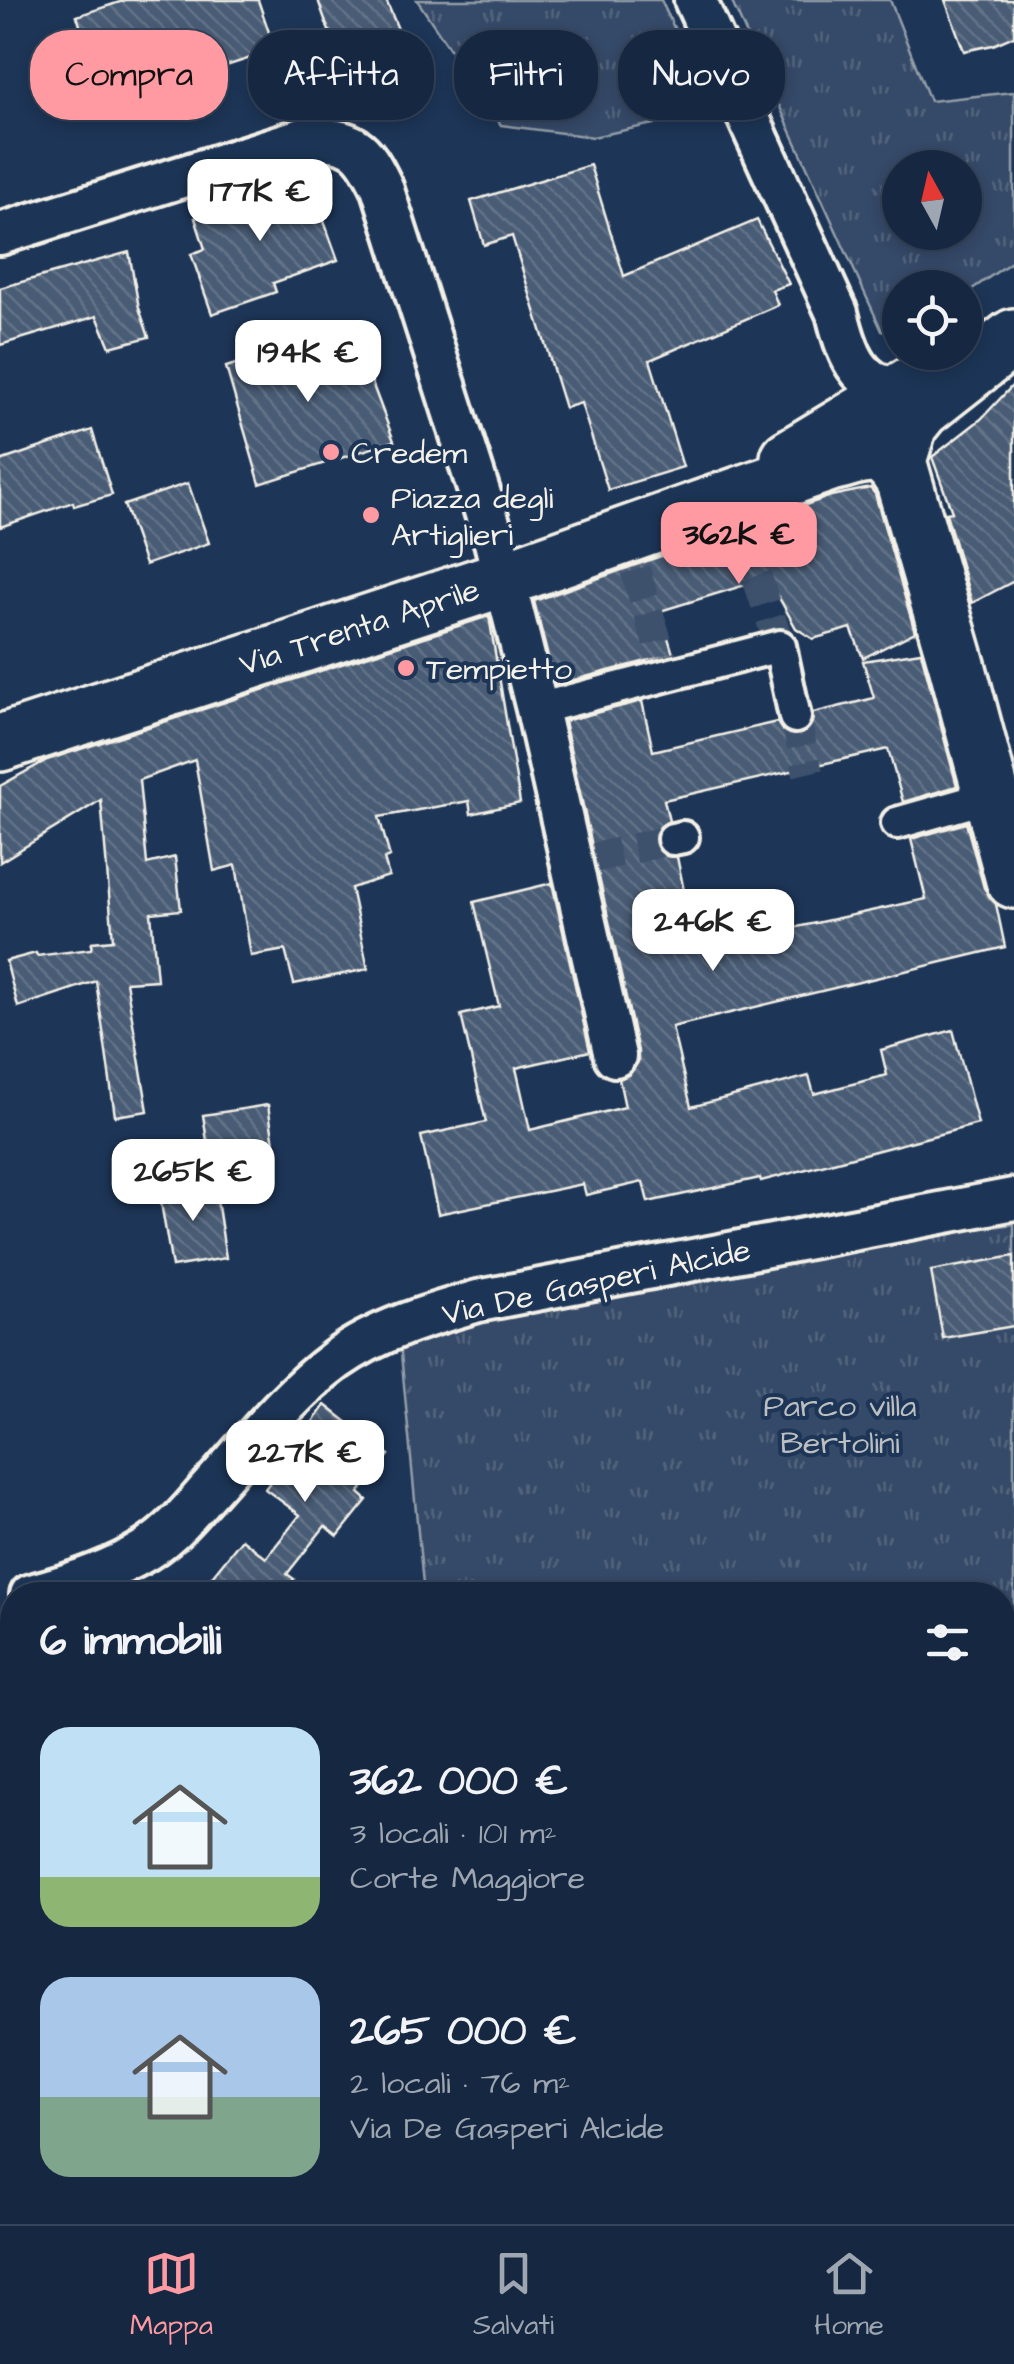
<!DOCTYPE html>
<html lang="it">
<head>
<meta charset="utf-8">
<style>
	:root { --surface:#162841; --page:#1f3048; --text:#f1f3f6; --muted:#9ea6b1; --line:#35445a; --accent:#ff9aa2 }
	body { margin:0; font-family:"Architects Daughter",sans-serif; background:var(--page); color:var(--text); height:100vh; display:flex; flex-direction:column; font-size:38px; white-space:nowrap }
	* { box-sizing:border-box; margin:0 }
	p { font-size:32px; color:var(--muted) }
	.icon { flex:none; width:55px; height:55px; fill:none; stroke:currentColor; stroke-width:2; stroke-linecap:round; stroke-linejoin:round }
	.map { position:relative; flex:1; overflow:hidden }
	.drawer { position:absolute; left:0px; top:1582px; width:1015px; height:642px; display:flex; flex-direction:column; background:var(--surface); border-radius:40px 40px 0 0; box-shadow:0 5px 15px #0003,0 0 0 2px var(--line) }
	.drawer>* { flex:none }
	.banner { position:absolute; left:30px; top:30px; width:955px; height:90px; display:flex; gap:20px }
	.needle { width:65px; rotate:352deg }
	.buttons { position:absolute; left:882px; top:150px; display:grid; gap:20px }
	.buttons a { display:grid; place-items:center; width:100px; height:100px; border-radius:50%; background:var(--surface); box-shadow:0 5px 15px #0003,0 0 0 2px var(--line); font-size:50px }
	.price { position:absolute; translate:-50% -85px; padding:0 22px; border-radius:20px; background:#fff; color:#222; font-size:32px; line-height:65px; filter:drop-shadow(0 2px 5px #0008) }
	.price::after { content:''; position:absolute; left:50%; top:60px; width:30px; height:22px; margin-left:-15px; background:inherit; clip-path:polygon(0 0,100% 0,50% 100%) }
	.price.active { background:var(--accent); color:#111 }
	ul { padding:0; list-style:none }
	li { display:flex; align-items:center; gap:30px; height:250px; padding:0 40px }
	li span { display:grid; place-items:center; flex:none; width:280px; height:200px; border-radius:30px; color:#555 }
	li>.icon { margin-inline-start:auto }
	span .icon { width:120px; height:120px; fill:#fffc; stroke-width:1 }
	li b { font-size:42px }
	h2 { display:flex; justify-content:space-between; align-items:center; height:120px; padding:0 40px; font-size:42px }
	.chip { padding:0 35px; border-radius:40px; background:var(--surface); box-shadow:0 5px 15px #0003,0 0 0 2px var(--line); font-size:35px; line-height:90px }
	.chip.active { background:var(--accent); color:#111 }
	.dock { display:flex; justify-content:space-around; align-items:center; height:140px; border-top:2px solid var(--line); background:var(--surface); font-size:28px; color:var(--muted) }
	.dock a { display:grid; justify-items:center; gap:5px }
	.dock .active { color:var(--accent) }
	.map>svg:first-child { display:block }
	.grass { fill:url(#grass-tufts); stroke:#949ea8; stroke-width:2.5; fill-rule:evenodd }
	.building { fill:url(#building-back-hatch); stroke:#f4f1e8; stroke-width:2.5 }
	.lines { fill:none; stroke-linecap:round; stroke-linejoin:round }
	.pedestrian-tunnel { stroke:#3d516d; stroke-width:30; stroke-dasharray:30 15; stroke-linecap:butt }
	.pedestrian-casing { stroke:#f4f1e8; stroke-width:38 }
	.minor-casing { stroke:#f4f1e8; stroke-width:48 }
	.secondary-casing { stroke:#f4f1e8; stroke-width:62 }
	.pedestrian { stroke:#1d3557; stroke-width:30 }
	.minor { stroke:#1d3557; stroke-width:40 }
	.secondary { stroke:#1d3557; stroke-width:55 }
	.poi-dot { fill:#ff9aa2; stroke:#1d3557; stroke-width:4 }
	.labels { text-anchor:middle; stroke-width:8; stroke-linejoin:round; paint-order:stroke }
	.poi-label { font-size:32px; fill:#f4f1e8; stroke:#1d3557; text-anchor:start }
	.street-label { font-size:32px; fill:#f4f1e8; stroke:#1d3557 }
	.park-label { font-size:32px; fill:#bbbfc1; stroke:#1d3557 }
</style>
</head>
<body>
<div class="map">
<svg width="1014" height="2224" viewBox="0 0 1014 2224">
	<defs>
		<pattern id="grass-tufts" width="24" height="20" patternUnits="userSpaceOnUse" patternTransform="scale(2.5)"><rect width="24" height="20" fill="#354a67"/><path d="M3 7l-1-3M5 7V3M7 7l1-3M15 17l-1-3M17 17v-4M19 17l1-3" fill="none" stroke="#53657d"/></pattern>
		<pattern id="building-back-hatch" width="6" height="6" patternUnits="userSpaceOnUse" patternTransform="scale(2.5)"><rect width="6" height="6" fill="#485b74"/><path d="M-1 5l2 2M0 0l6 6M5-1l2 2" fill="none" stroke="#637388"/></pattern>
	</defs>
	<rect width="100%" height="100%" fill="#1d3557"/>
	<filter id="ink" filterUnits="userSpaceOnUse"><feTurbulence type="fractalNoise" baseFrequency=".01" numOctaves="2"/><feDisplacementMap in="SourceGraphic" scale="20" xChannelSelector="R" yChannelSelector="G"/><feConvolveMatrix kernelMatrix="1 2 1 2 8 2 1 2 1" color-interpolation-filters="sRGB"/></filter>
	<g filter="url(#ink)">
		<!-- grass -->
		<g class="grass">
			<polygon points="417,0 661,0 713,111 593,137 501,125"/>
			<path d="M731 0H890L930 101 1014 92V260L965 294V288H900V329L882 331ZM900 168H965V232H900Z"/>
			<polygon points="1014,1224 1014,2224 394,2224 392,2213 1002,2212 1002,1595 424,1595 400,1343 445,1324 903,1239"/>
		</g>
		<!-- building -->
		<g class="building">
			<polygon points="126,0 258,0 275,50 149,91 152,100 109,114 77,16"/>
			<polygon points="318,0 386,0 416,73 376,88 339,59"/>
			<polygon points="945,0 1014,0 1014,36 993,45 964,51"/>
			<polygon points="590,165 624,276 757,220 789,284 772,290 778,305 650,360 683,467 608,490 581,403 565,408 512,236 484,245 471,201"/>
			<polygon points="293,175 305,207 317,202 338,260 273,283 276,292 212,314 191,254 205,249 195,218 244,201 241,194"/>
			<polygon points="129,252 139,308 149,337 110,347 97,316 0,345 0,288"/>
			<polygon points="351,327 394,441 260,484 226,367"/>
			<polygon points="1014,384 1014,581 972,603 946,513 952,512 932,457 981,419"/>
			<polygon points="92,430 112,495 74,506 73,502 0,527 0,461"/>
			<polygon points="188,483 209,543 145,565 124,505"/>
			<polygon points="870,488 875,494 915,632 863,658 851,628 813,639 796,628 768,578 660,611 673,654 555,685 534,601 831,496"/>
			<polygon points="489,616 520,803 471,814 469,801 379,817 390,857 384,859 389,876 351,888 368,969 294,984 285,950 251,956 236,865 214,871 195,760 139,780 147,864 175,857 181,910 151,913 157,980 126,982 148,1111 115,1116 96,981 18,1007 6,961 36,953 37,956 91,949 92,942 113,940 101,800 0,862 0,786 47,760"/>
			<polygon points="921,652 957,786 903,802 888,749 664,800 669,821 656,832 655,844 666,856 677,857 696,949 926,899 911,839 966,823 984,888 996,904 1005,947 672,1027 691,1107 809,1076 814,1094 887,1075 881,1050 953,1030 978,1124 761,1181 760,1178 648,1202 643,1182 586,1195 583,1184 438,1214 421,1136 486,1122 461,1015 499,1006 474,902 552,883 590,1051 516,1068 530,1130 625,1107 619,1079 630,1074 638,1062 638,1051 564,721 642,701 653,751 777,722 782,730 798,735 808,730 813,713 874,698 863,661"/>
			<polygon points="268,1105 276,1157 211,1167 203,1115"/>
			<polygon points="214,1180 226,1258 172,1267 159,1191"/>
			<polygon points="1014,1256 1014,1326 943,1338 931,1271"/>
			<polygon points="325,1405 389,1455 359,1493 367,1500 338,1536 325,1526 287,1574 294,1579 281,1595 197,1595 242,1539 266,1558 300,1515 265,1489"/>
		</g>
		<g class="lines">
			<!-- pedestrian-tunnel -->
			<g class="pedestrian-tunnel">
				<polyline points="742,533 780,646"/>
				<polyline points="635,570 668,676"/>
				<polyline points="795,717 808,773"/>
				<polyline points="590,859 673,839"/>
			</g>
			<defs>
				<g id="pedestrian">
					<polyline points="537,709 780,646 795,717"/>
					<polyline points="897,823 1002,793"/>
					<polyline points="673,839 683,837"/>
				</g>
				<g id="minor">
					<path d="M695 0 837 313C846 350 857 388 901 389"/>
					<path d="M0 234 308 137C355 142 361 144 382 187L495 542 537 709 615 1056"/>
					<path d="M31 1595C70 1585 112 1571 146 1550 170 1535 189 1513 207 1492 248 1447 287 1396 336 1360 377 1330 429 1315 478 1301L1014 1199"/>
					<polyline points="128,2212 130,2224"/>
					<polyline points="269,2212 271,2224"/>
				</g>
				<g id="secondary">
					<polyline points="1014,337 922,409 909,425 898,461 957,665 1014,880"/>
					<polyline points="789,458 942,366"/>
					<path d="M0 743 505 578 830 463C862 456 880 443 900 475"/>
				</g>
			</defs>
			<!-- pedestrian casing -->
			<use href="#pedestrian" class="pedestrian-casing"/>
			<!-- minor casing -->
			<use href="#minor" class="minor-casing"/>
			<!-- secondary casing -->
			<use href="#secondary" class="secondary-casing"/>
			<!-- pedestrian -->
			<use href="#pedestrian" class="pedestrian"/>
			<!-- minor -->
			<use href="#minor" class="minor"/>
			<!-- secondary -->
			<use href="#secondary" class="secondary"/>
		</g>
	</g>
	<!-- markers -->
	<g class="poi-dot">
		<circle cx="331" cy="452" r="10"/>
		<circle cx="371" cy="515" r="10"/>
		<circle cx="406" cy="668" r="10"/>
	</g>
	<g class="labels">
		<!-- poi labels -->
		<g class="poi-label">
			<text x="351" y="463">Credem</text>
			<text x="391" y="508">Piazza degli<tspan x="391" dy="37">Artiglieri</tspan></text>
			<text x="426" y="679">Tempietto</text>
		</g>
		<!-- street labels -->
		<g class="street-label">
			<text transform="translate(359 626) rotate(-18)" y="11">Via Trenta Aprile</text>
			<text transform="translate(596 1281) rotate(-12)" y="11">Via De Gasperi Alcide</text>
		</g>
		<!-- park labels -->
		<g class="park-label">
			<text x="840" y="1416">Parco villa<tspan x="840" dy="37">Bertolini</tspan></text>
		</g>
	</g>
</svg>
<div class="buttons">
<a><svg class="needle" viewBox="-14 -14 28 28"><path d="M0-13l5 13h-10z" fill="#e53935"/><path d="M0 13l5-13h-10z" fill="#9ea6b1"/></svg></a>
<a><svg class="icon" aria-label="locate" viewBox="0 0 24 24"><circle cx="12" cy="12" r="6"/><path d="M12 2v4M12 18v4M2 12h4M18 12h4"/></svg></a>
</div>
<b class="price" style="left:260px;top:244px">177K €</b>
<b class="price" style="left:308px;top:405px">194K €</b>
<b class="price active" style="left:739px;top:587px">362K €</b>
<b class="price" style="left:713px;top:974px">246K €</b>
<b class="price" style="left:193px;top:1224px">265K €</b>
<b class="price" style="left:305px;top:1505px">227K €</b>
<div class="banner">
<a class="chip active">Compra</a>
<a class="chip">Affitta</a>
<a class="chip">Filtri</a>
<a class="chip">Nuovo</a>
</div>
<section class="drawer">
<h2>6 immobili<svg class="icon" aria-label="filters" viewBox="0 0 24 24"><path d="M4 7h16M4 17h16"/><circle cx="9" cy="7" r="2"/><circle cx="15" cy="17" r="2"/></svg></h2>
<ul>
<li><span style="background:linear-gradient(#bfe0f5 75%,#8fb573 0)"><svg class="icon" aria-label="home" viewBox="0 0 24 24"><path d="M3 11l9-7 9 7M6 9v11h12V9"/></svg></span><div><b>362 000 €</b><p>3 locali · 101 m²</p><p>Corte Maggiore</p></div></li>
<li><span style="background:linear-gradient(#a9c7e8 60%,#7fa58c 0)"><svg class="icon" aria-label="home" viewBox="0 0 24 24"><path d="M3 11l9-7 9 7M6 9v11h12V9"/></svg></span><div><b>265 000 €</b><p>2 locali · 76 m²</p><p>Via De Gasperi Alcide</p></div></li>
</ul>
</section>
</div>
<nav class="dock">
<a class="active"><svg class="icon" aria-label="map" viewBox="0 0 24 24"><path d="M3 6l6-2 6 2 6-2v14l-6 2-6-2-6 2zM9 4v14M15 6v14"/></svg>Mappa</a>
<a><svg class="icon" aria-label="saved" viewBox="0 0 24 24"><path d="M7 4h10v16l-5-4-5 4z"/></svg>Salvati</a>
<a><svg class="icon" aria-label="home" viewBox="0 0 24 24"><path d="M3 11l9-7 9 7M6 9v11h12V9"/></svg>Home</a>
</nav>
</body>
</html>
